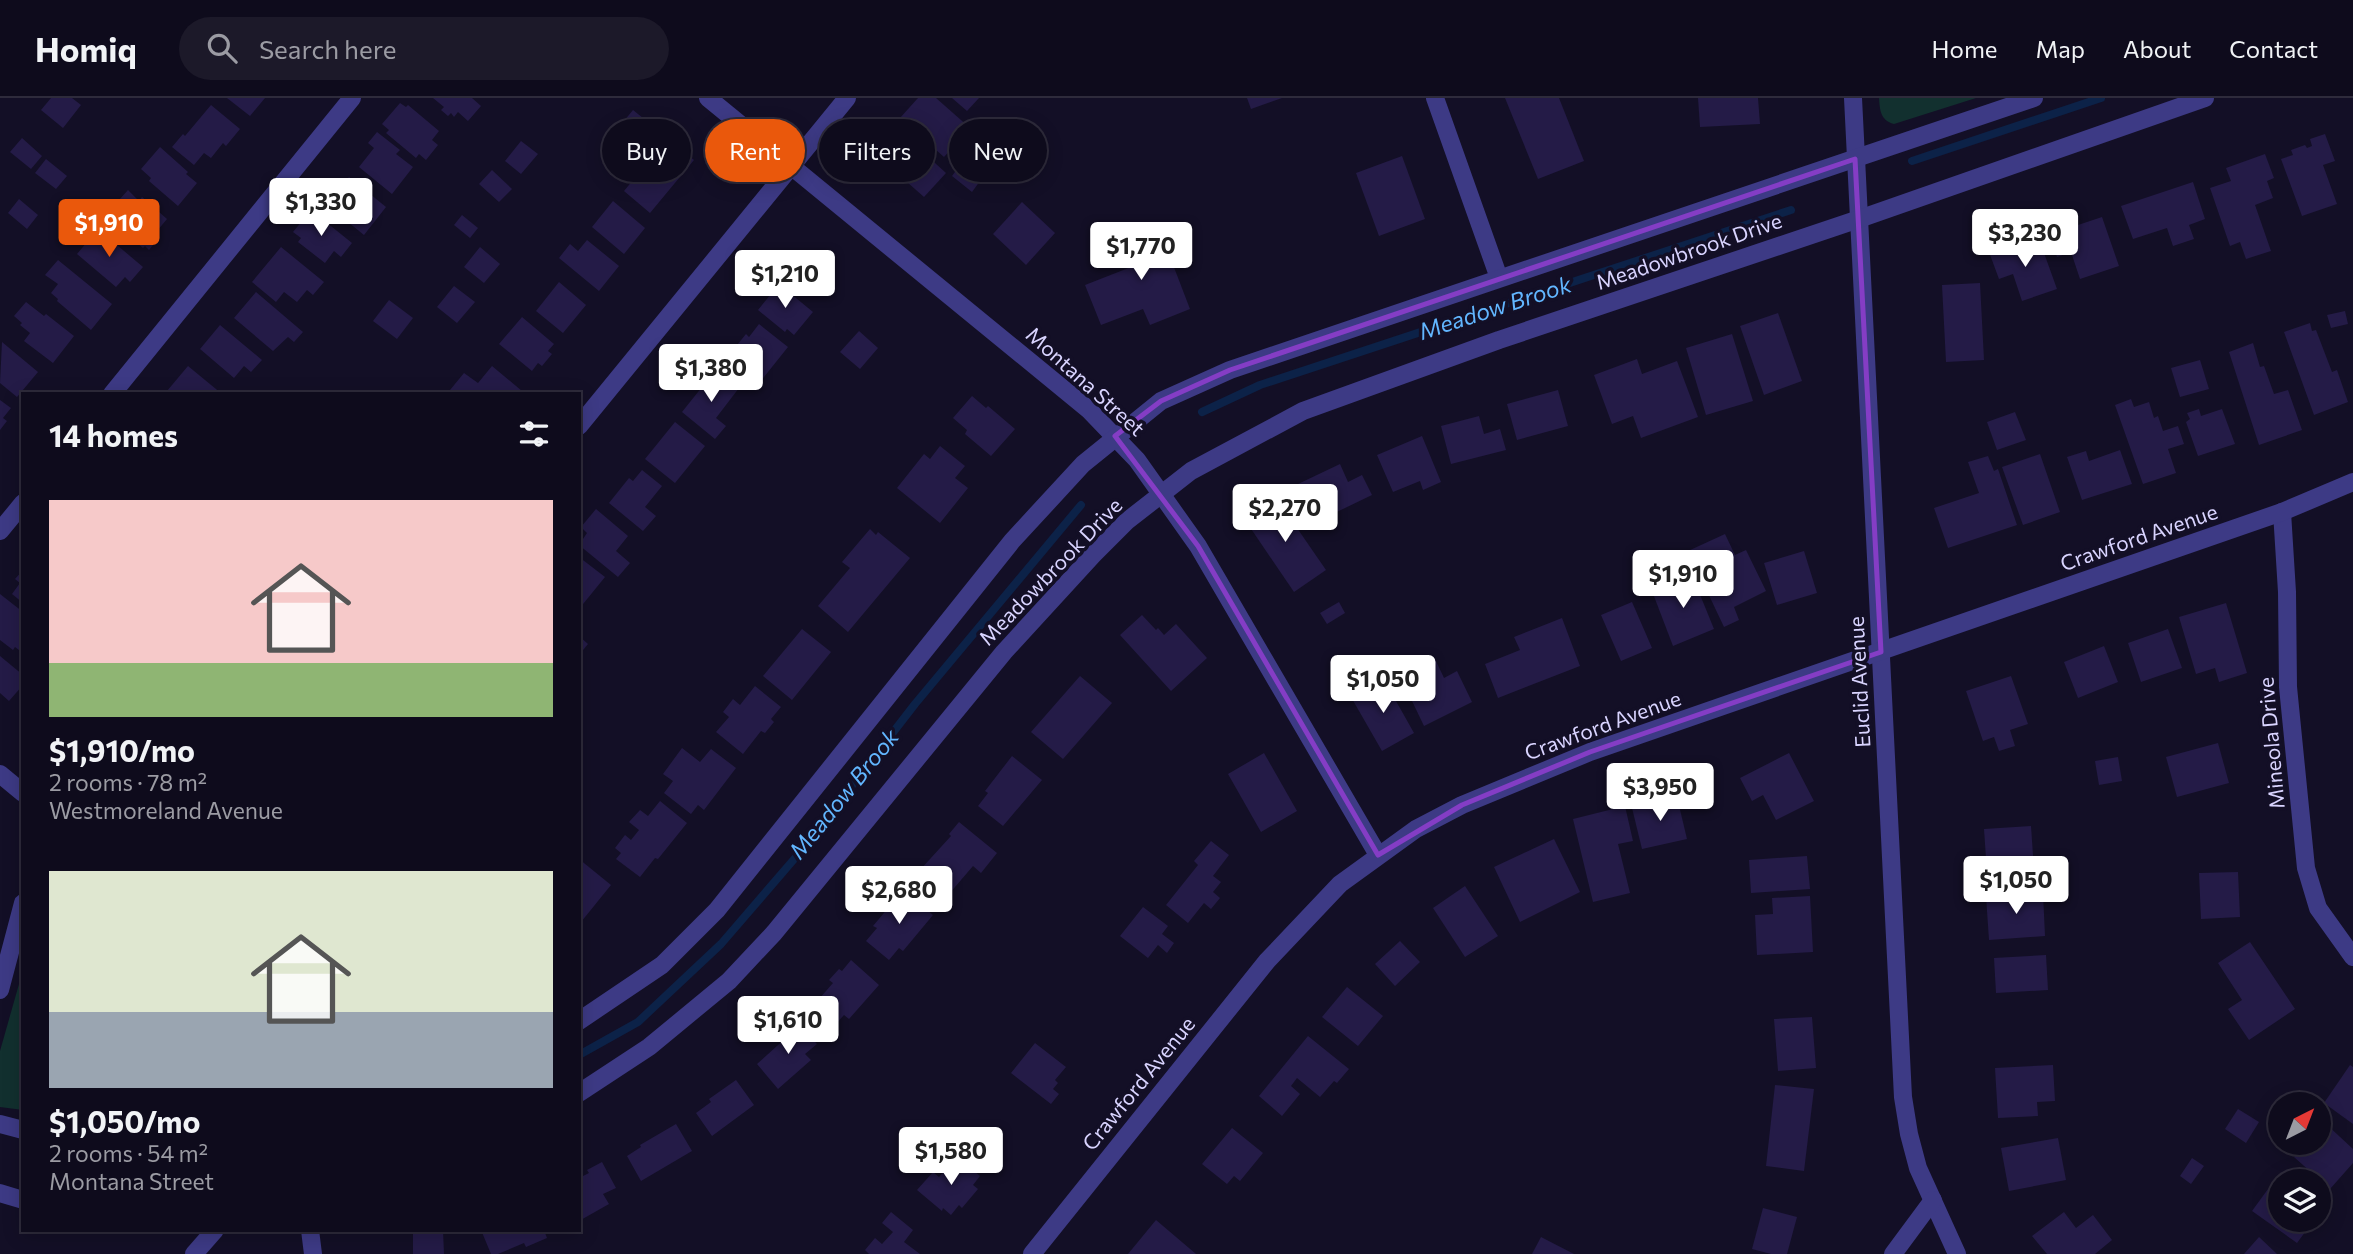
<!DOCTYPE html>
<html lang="en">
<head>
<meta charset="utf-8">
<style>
	:root { --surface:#0e0b1c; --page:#1c1929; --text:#f1f3f6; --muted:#9b9ba3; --line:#2e2b3b; --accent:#ea580c }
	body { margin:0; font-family:Commissioner,sans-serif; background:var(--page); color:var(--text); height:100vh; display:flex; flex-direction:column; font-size:26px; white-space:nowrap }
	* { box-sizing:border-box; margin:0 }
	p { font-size:23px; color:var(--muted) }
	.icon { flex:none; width:38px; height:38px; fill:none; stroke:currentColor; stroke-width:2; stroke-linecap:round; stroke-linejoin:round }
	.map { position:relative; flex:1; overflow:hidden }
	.panel { position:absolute; left:21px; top:294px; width:560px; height:840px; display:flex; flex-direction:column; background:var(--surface); border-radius:0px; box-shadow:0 4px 18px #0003,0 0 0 2px var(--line) }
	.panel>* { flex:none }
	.banner { position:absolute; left:602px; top:21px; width:665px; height:63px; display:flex; gap:14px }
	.needle { width:46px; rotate:42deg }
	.tools { position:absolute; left:2268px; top:994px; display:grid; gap:14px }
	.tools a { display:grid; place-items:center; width:63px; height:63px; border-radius:50%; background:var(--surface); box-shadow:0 4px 18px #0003,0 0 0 2px var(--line); font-size:35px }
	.price { position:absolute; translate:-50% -60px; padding:0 16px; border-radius:7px; background:#fff; color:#222; font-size:23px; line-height:46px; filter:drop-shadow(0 2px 4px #0008) }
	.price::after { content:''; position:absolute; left:50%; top:42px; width:21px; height:16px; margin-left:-10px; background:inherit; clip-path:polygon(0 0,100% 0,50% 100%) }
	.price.on { background:var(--accent); color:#fff }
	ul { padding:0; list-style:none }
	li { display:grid; align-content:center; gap:14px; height:371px; padding:0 28px }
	li span { display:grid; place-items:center; height:217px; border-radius:0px; color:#555 }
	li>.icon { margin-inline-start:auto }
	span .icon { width:126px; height:126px; fill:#fffc; stroke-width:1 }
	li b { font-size:30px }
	h2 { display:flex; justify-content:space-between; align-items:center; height:84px; padding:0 28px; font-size:30px }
	.tag { padding:0 24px; border-radius:32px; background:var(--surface); box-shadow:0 4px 18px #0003,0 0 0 2px var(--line); font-size:24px; line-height:63px }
	.tag.on { background:var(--accent); color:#fff }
	header { display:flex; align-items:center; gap:42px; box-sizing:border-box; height:98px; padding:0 35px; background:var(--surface); border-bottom:2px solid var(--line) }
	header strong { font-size:33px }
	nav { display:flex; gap:38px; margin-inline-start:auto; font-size:24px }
	.search { width:490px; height:63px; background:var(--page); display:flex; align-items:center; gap:18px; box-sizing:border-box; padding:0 24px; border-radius:38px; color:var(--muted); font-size:26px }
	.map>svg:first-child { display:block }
	.green { fill:#12302f }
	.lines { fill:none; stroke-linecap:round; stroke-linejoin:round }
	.stream { stroke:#0c2248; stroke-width:8 }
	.building { fill:#241b47 }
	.minor { stroke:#3d3a85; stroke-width:18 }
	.marked { fill:none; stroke:#843dc5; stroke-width:5; stroke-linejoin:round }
	.labels { text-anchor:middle; stroke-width:7; stroke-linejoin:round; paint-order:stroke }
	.street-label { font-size:21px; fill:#d9d4ff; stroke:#130f26 }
	.water-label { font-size:23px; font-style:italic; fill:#62b6ff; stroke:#130f26 }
</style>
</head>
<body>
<header>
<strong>Homiq</strong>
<div class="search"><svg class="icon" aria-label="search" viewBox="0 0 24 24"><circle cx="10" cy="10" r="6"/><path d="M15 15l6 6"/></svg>Search here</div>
<nav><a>Home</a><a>Map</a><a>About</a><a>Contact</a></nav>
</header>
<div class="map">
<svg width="2353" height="1156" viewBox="0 0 2353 1156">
	<rect width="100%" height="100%" fill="#130f26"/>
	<!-- green -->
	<g class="green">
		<path d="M1879 0H1976L1894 26C1880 22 1880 12 1879 0Z"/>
		<polygon points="23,872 23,1012 0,1009 0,953"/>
	</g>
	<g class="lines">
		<!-- stream -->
		<g class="stream">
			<polyline points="1912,63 2101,0"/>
			<polyline points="1202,314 1260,287 1791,112"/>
			<polyline points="579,957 638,924 721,846 802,752 915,606 1081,407"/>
		</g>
	</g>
	<!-- building -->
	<g class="building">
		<polygon points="51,0 72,0 81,7 63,30 41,12"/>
		<polygon points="227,0 265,0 250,18"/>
		<polygon points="433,0 472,0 481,8 468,23 458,14 454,19 451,15 448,18 441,12 444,9"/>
		<polygon points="918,0 936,0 970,30 944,59 900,20"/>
		<polygon points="952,0 979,0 967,13"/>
		<polygon points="1247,0 1282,0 1251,11"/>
		<polygon points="1505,0 1559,0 1584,63 1538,81"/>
		<polygon points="1698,0 1758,0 1760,26 1700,29"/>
		<polygon points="400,5 406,9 408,7 439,33 432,42 438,47 426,62 419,56 416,60 386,35 389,32 382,26"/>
		<polygon points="211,7 240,31 226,48 223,45 211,60 204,55 194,67 172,49 183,36 185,38"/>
		<polygon points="633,12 659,33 657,35 668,44 670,41 694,62 650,115 624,93 638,76 641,78 658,57 647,47 640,55 634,49 629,56 616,46 621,39 615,34"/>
		<polygon points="993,26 1012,41 1002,53 984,38"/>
		<polygon points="377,34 400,52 396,56 413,69 392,96 359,69 374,50 368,45"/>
		<polygon points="903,36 946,75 924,99 881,61"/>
		<polygon points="2325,36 2335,63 2323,67 2337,106 2302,118 2281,61 2293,57 2291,52 2305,47 2307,50 2312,48 2310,41"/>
		<polygon points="22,40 42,58 31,71 10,54"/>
		<polygon points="521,43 538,56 521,76 505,63"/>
		<polygon points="160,49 188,74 186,76 197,85 178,108 149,83 151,80 141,71"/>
		<polygon points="2265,56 2274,80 2267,83 2273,100 2255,107 2271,153 2246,161 2240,144 2230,148 2210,90 2231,83 2226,70"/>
		<polygon points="1402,58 1425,121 1379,138 1356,75"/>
		<polygon points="46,61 67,78 56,91 35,75"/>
		<polygon points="963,63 983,79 972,94 952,78"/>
		<polygon points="492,72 512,91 499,104 479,86"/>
		<polygon points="349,79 386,109 364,137 327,107"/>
		<polygon points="2193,84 2205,121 2189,127 2194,141 2173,148 2167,130 2133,141 2121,108"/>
		<polygon points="128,92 139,103 142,99 167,121 152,139 156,143 149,152 145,148 143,150 118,129 124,122 111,111"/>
		<polygon points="19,101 38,117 27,131 8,115"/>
		<polygon points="613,103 645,130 624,156 592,129"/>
		<polygon points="1022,104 1055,135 1026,167 993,136"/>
		<polygon points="311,112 352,145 341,159 334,153 325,165 298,144 301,140 293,134"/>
		<polygon points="462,117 478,130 470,140 454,127"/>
		<polygon points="2102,119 2119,168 2080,181 2071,154 2057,159 2047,130 2064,124 2066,131"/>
		<polygon points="1157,125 1190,211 1150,227 1143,211 1101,227 1085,187 1131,169 1119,139"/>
		<polygon points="98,131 143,169 130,184 125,179 116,189 77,156"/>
		<polygon points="2039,141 2057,191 2022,203 2013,176 1999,181 1989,154 2008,148 2009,152"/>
		<polygon points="587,142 619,168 599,193 559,160 570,146 578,153"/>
		<polygon points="281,149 324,184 313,197 307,192 297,204 284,194 276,204 252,184"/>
		<polygon points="480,149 500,166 484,185 464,169"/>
		<polygon points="58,162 112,206 91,232 57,203 58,201 51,195 58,186 45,177"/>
		<polygon points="559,184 586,207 563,235 536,213"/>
		<polygon points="1980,185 1984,262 1946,264 1942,187"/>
		<polygon points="779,186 813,214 794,237 787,231 785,234 758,212"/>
		<polygon points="454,188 475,204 457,225 437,209"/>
		<polygon points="256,194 303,234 294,244 288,239 273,253 234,220"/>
		<polygon points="389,202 413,220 397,241 373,223"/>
		<polygon points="26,204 44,218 46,216 74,238 53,265 24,243 30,235 20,227 22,225 14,218"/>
		<polygon points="2345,213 2348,226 2331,230 2327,217"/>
		<polygon points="1778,215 1802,283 1764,297 1740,228"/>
		<polygon points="522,219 554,246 548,253 552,256 542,268 538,265 532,273 499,246"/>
		<polygon points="2310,225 2312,233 2316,232 2332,274 2337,272 2348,304 2314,317 2284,234"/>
		<polygon points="759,226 788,249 756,289 724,263 746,236 749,239"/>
		<polygon points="220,227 262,262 251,274 244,268 234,280 200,251"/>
		<polygon points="859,233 878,250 860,271 840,254"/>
		<polygon points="1732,236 1753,303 1706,317 1686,250"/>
		<polygon points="2,244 38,274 17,299 0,285"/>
		<polygon points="2253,245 2260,269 2264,268 2274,296 2288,292 2302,332 2259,347 2229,254"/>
		<polygon points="1637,261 1642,276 1677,263 1698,319 1641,340 1633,318 1612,326 1594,277"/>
		<polygon points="2200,262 2209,291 2180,299 2171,270"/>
		<polygon points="188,268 222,296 170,296 167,293"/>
		<polygon points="492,268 522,293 520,296 455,296 450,292 464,275 478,285"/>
		<polygon points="718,274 739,290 716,320 726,328 715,341 682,314 706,284 708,285"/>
		<polygon points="1558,292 1568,328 1517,342 1507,306"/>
		<polygon points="972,298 986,310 988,308 1015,331 991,358 965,336 967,332 953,320"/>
		<polygon points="2131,301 2134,309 2149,304 2154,320 2158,318 2163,333 2178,328 2184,346 2168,351 2176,375 2143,386 2115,307"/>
		<polygon points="0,302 11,310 3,320 7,323 0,332"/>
		<polygon points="2199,311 2201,318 2222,311 2235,346 2198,358 2186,324 2190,321 2187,315"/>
		<polygon points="2015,314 2026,342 1997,352 1987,324"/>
		<polygon points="1479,318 1484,336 1500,331 1506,352 1451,366 1441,328"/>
		<polygon points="675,324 705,348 675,385 645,361"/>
		<polygon points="1422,338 1441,384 1423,392 1420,383 1393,394 1377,357"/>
		<polygon points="940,348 965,368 955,380 968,390 940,425 897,390 924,356 930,361"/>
		<polygon points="2120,352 2132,386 2082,402 2067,359 2086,353 2089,363"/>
		<polygon points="2040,356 2060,414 2023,427 2002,369"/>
		<polygon points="1988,358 1994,373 1998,371 2017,427 1948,450 1934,410 1979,395 1968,364"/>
		<polygon points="1340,366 1348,384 1362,377 1372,397 1316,424 1298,386"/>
		<polygon points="642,372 662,388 645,409 656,418 643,433 609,405 629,380 633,383"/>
		<polygon points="1275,398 1326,472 1294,494 1243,419"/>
		<polygon points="596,411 628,438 616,453 630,465 618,479 579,447 587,435 581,429"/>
		<polygon points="870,431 876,437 878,434 910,460 848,534 818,508 850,470 842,464"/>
		<polygon points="1725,436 1735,457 1746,452 1766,493 1734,509 1739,522 1724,529 1688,453"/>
		<polygon points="1804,453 1817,495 1777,507 1764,465"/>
		<polygon points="579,459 605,479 579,511"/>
		<polygon points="23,472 23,505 12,496 20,485 15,481"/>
		<polygon points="1692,477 1714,531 1673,548 1652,493"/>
		<polygon points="0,496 23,514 23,555 15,549 13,552 0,542"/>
		<polygon points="1339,504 1345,515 1327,526 1320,515"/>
		<polygon points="1632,504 1652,550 1621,563 1601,517"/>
		<polygon points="2226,505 2247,575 2219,584 2215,570 2196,576 2179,519"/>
		<polygon points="1142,517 1156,532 1158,530 1164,537 1176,526 1207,560 1171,593 1120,537"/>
		<polygon points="1562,520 1580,568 1498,600 1485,566 1520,552 1514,539"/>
		<polygon points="802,531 831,554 792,602 763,578"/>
		<polygon points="2168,531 2182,570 2141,584 2128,545"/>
		<polygon points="579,538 588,546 579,557"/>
		<polygon points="2104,548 2118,584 2078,600 2064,564"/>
		<polygon points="0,558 23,577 23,587 9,603 0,595"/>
		<polygon points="1435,561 1444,580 1457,573 1472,604 1424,628 1400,578"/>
		<polygon points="1080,578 1112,605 1063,661 1031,634"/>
		<polygon points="2011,578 2028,626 2010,632 2015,648 1999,653 1994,639 1983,643 1966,593"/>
		<polygon points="1383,580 1414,635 1382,653 1351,599"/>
		<polygon points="755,588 781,609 771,621 774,624 765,635 761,633 743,656 716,634 729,619 723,614 733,601 740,607"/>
		<polygon points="2218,645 2229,685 2177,699 2166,659"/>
		<polygon points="682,650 700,664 711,651 736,670 704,712 698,707 691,716 664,695 673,683 663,676"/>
		<polygon points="1264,655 1297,713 1261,734 1228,676"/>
		<polygon points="1789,655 1814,703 1776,722 1763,697 1752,703 1740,680"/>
		<polygon points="1012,658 1042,682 1003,728 978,708 988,695 985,693"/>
		<polygon points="2118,659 2122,683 2099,687 2095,663"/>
		<polygon points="1677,699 1687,741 1642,751 1632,710"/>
		<polygon points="660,703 687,725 658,761 655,760 640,779 616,761 621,755 615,750 625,737 631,742 639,732 629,724 640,712 648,718"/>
		<polygon points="1625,708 1633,743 1618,746 1630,795 1593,804 1573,721"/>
		<polygon points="959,724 997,755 981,775 973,768 949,796 920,772 951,738 949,736"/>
		<polygon points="2031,728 2034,772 1987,775 1984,731"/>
		<polygon points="1554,741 1580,794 1520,824 1494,769"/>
		<polygon points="1211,743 1229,757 1213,778 1221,784 1213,794 1220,800 1211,811 1204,805 1188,825 1166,807 1198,767 1194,763"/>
		<polygon points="1807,758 1810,791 1751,795 1749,762"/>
		<polygon points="579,761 611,787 581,824 579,822"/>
		<polygon points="2238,774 2240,819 2201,821 2199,775"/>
		<polygon points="1465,788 1498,838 1465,859 1433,810"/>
		<polygon points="905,794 933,817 903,853 899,850 889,862 866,843 877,830 873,828 894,803 897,805"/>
		<polygon points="2043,795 2045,838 1989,842 1986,798"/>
		<polygon points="1810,798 1813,854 1757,857 1755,817 1773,816 1772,800"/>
		<polygon points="1143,809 1168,828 1162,836 1174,845 1167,855 1158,847 1148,860 1120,838"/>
		<polygon points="1400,843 1420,864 1395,888 1375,866"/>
		<polygon points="2250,844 2295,911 2249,942 2228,911 2242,902 2218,865"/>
		<polygon points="2046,857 2048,892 1996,895 1994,860"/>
		<polygon points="851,862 879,887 849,921 844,917 834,928 812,909 833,885 829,882 839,871 842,873"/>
		<polygon points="1347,889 1383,918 1358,948 1322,919"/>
		<polygon points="1812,919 1816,970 1778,973 1774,921"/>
		<polygon points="798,924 817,946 805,956 811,962 778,991 757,966 788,938 785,935"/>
		<polygon points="1308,938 1349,971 1337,985 1334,983 1320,999 1297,980 1291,988 1300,996 1282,1018 1259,998"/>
		<polygon points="1035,945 1066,969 1055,982 1058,985 1053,991 1059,996 1051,1006 1011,975"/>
		<polygon points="2053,967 2055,1003 2037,1004 2038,1018 1998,1020 1995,970"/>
		<polygon points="2350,967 2353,969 2353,1026 2324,1005"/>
		<polygon points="736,982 754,1007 712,1038 696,1015 711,1004 709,1001"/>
		<polygon points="1775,987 1814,991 1804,1073 1766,1068"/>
		<polygon points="2238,1011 2259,1024 2246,1045 2225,1031"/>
		<polygon points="2325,1025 2353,1051 2353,1065 2330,1091 2294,1059 2307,1045 2319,1045 2319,1032"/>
		<polygon points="676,1026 692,1053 641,1083 627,1058 641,1049 640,1047"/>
		<polygon points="1232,1030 1263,1055 1240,1083 1234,1078 1227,1086 1202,1066"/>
		<polygon points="2058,1040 2066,1082 2009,1093 2001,1050"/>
		<polygon points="956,1058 980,1078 973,1087 978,1091 962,1110 959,1107 951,1117 943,1110 942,1113 917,1092 933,1074 939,1079"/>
		<polygon points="2192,1060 2204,1068 2191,1086 2180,1078"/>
		<polygon points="602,1064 616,1090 603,1096 609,1106 579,1123 579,1080 589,1075 587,1072"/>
		<polygon points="2276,1080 2280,1084 2280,1122 2314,1122 2297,1145 2252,1113"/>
		<polygon points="1763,1110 1797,1119 1787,1156 1771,1156 1752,1151"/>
		<polygon points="891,1114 913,1132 904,1144 920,1156 869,1156 865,1152 875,1140 882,1146 893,1134 882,1125"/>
		<polygon points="2064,1114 2076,1130 2093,1117 2112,1142 2095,1156 2047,1156 2032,1138"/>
		<polygon points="1156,1122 1196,1156 1128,1156"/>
		<polygon points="413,1132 443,1132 444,1156 413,1156"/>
		<polygon points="481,1132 544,1132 547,1140 526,1149 524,1145 498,1156 491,1156"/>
		<polygon points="1541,1139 1574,1156 1532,1156"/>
		<polygon points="2259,1139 2277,1156 2244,1156"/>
	</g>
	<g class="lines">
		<!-- minor -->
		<g class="minor">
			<polyline points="708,0 1089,312 1137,362 1198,448 1378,757"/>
			<polyline points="1435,0 1499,180"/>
			<polyline points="1853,0 1903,999 1909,1036 1918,1070 1957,1156"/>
			<polyline points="112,296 352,0"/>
			<polyline points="579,328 847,0"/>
			<polyline points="2282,414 2287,494 2288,589 2306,770 2318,810 2353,859"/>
			<polyline points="0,433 23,405"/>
			<polyline points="0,676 23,695"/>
			<polyline points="0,892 23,805"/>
			<polyline points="579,923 662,867 717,812 1012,443 1083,366 1161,303 1230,272 2034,0"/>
			<polyline points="579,995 649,949 729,883 774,835 1004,554 1093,457 1127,423 1191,373 1303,313 1499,242 1859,121 2205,0"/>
			<polyline points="0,1026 23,1032"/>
			<polyline points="0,1095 23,1102"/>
			<polyline points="310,1132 313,1156"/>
			<polyline points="194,1156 215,1132"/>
			<polyline points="1032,1156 1267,863 1340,786 1416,731 1462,707 1590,654 2282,414 2353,384"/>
			<polyline points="1893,1156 1933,1102"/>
		</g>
	</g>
	<!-- marked area -->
	<path class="marked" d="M1855 61 1881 554 1590 654 1462 707 1378 757 1198 448 1115 338 1161 303 1230 272Z"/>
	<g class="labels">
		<!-- street labels -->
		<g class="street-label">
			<text transform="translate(1689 154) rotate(-19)" y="7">Meadowbrook Drive</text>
			<text transform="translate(1085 284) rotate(42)" y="7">Montana Street</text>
			<text transform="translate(2139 440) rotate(-19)" y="7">Crawford Avenue</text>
			<text transform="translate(1051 474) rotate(-46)" y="7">Meadowbrook Drive</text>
			<text transform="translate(1860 584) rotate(-93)" y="7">Euclid Avenue</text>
			<text transform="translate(1603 628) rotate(-20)" y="7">Crawford Avenue</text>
			<text transform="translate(2272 645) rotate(-95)" y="7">Mineola Drive</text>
			<text transform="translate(1139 986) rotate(-51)" y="7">Crawford Avenue</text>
		</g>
		<!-- water labels -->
		<g class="water-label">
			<text transform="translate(1495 210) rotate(-18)" y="8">Meadow Brook</text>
			<text transform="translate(844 696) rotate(-51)" y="8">Meadow Brook</text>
		</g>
	</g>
</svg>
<div class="tools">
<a><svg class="needle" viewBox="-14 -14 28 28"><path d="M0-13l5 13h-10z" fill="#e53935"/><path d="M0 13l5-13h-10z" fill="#9b9ba3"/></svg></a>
<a><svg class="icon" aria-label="layers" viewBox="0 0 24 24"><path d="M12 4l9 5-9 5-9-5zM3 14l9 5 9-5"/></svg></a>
</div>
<b class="price" style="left:321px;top:140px">$1,330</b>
<b class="price on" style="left:109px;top:161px">$1,910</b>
<b class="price" style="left:2025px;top:171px">$3,230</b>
<b class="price" style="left:1141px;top:184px">$1,770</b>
<b class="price" style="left:785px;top:212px">$1,210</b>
<b class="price" style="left:711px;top:306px">$1,380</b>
<b class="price" style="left:1285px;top:446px">$2,270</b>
<b class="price" style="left:1683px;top:512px">$1,910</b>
<b class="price" style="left:1383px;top:617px">$1,050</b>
<b class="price" style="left:1660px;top:725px">$3,950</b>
<b class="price" style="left:2016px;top:818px">$1,050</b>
<b class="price" style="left:899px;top:828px">$2,680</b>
<b class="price" style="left:788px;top:958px">$1,610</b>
<b class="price" style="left:951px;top:1089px">$1,580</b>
<div class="banner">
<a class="tag">Buy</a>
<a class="tag on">Rent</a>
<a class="tag">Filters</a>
<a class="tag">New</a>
</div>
<section class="panel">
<h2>14 homes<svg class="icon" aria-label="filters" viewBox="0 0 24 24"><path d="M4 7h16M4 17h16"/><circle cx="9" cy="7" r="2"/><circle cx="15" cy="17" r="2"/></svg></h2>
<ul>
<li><span style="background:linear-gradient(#f6c9c9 75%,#8fb573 0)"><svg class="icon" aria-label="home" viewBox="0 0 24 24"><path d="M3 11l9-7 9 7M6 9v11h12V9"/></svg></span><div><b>$1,910/mo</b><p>2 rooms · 78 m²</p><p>Westmoreland Avenue</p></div></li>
<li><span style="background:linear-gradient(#dfe7d0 65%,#9aa5b1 0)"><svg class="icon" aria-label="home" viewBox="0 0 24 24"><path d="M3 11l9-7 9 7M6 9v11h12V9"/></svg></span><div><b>$1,050/mo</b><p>2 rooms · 54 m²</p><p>Montana Street</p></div></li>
</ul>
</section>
</div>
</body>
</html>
